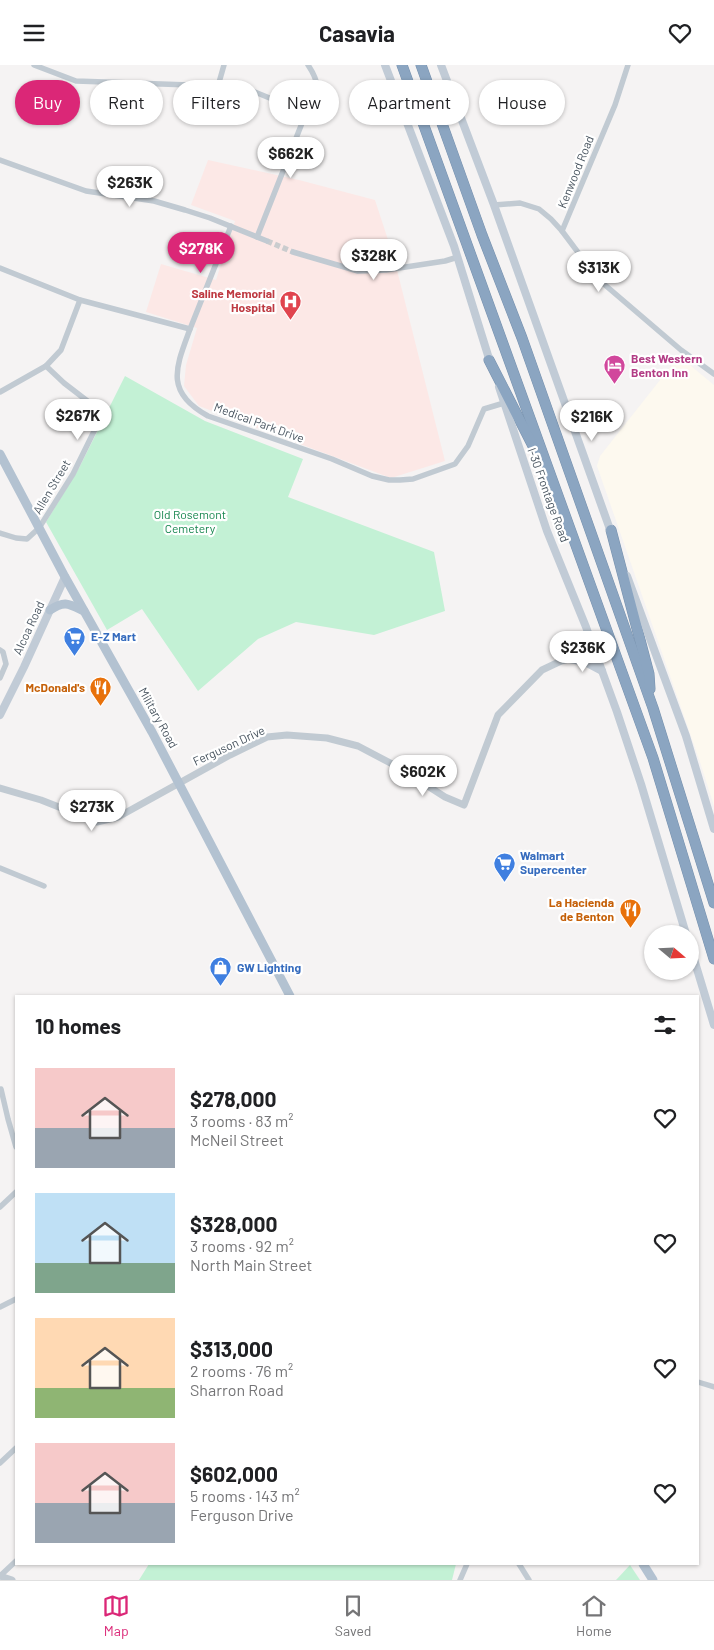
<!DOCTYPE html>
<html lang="en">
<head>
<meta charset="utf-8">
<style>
	:root { --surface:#fff; --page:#f2f2f2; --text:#202124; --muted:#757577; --line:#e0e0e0; --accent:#db2777 }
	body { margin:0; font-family:Barlow,sans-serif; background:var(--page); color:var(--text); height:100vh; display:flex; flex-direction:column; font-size:19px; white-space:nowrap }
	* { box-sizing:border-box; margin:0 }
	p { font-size:16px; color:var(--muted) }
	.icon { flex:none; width:28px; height:28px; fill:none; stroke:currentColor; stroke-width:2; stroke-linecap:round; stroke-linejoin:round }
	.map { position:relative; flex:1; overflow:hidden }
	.side { position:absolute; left:15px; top:930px; width:684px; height:570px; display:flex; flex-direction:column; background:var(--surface); border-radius:0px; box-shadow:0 1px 4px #0004 }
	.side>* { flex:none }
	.banner { position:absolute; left:15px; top:15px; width:685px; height:45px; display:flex; gap:10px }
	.needle { width:32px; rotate:109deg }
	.tools { position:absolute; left:644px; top:860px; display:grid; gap:10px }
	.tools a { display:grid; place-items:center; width:55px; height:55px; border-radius:50%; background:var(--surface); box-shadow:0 1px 4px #0004; font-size:25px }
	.price { position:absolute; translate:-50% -42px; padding:0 11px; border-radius:18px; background:#fff; color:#222; font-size:16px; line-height:32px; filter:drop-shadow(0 1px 2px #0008) }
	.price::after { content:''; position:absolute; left:50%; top:30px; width:15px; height:11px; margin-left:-8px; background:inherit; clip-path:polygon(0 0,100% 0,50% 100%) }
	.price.current { background:var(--accent); color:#fff }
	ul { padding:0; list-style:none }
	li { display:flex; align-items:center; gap:15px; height:125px; padding:0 20px }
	li span { display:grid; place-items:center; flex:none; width:140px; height:100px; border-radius:0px; color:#555 }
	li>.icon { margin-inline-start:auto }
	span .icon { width:60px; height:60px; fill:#fffc; stroke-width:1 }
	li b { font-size:21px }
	h2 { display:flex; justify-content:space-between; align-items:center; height:60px; padding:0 20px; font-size:21px }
	.chip { padding:0 18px; border-radius:22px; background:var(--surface); box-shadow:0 1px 4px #0004; font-size:18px; line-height:45px }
	.chip.current { background:var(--accent); color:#fff }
	header { display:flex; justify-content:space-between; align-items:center; height:65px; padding:0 20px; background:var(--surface); font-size:22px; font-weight:700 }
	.menu { display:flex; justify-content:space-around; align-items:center; height:70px; border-top:1px solid var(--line); background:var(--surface); font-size:14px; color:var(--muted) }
	.menu a { display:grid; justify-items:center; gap:2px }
	.menu .current { color:var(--accent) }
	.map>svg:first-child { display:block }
	.commercial { fill:#fdf9ef }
	.medical { fill:#fce8e6 }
	.green { fill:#c3f1d5 }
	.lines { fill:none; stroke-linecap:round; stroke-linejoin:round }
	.minor-tunnel { stroke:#caccce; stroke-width:5.5; stroke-dasharray:5.5 3; stroke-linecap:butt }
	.motorway-casing { stroke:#7690ad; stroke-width:11 }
	.minor { stroke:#c1cad2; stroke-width:5.5 }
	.tertiary { stroke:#c1cad2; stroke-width:7 }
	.secondary { stroke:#c1cbd6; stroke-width:8 }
	.primary { stroke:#b3c2d1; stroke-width:9 }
	.motorway { stroke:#8ba5c1; stroke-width:10 }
	.labels { text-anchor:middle; stroke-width:4.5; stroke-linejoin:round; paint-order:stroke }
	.street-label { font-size:12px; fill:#4a5661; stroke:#fff }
	.health-label { font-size:12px; font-weight:bold; fill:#be3a42; stroke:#fff; text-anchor:end }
	.hotel-label { font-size:12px; font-weight:bold; fill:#b23c85; stroke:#fff; text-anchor:start }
	.park-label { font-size:12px; fill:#17864f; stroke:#fff }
	.shop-label { font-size:12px; font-weight:bold; fill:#366cbe; stroke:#fff; text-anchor:start }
	.food-label { font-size:12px; font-weight:bold; fill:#c56008; stroke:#fff; text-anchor:end }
</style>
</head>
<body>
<header><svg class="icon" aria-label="menu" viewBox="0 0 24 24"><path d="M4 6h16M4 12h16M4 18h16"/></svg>Casavia<svg class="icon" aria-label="heart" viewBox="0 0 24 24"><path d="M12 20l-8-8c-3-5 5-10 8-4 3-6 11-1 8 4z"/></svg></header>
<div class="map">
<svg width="714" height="1515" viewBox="0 0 714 1515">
	<rect width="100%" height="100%" fill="#f5f3f3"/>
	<!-- commercial -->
	<polygon class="commercial" points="679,291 714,320 714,741 700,697 597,401 600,391"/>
	<!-- medical -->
	<polygon class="medical" points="208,95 299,115 375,135 394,193 445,396 391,413 199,341 184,321 186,300 197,263 146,247 161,199 216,215 235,156 191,140"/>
	<!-- green -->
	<g class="green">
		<polygon points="125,311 205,356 303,394 288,432 434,487 445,546 374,570 296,557 258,574 198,626 142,544 107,565 46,457 79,403"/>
		<polygon points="149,1499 456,1499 452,1515 139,1515"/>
		<polygon points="630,1500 640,1515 616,1515"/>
	</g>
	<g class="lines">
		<!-- minor-tunnel -->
		<polyline class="minor-tunnel" points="267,176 293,187"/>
		<defs>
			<g id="motorway">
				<polyline points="402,0 653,693 714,894"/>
				<polyline points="421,0 482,170 522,273 653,643 714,838"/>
				<polyline points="489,295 534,383"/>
				<polyline points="611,465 649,609 650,624"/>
			</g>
		</defs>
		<!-- motorway casing -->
		<use href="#motorway" class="motorway-casing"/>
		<!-- minor -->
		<g class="minor">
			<path d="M34 0 76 16 218 21 250 25 306 48 317 47C320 29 319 16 308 0"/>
			<polyline points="218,21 224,0"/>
			<polyline points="0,95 86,126 154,136 185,145 210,153 267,176"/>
			<polyline points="494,140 520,138 539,144 551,154 562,166 598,214 681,285 714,309"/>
			<polyline points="562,166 615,40 628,0"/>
			<polyline points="257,172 306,48"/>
			<polyline points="293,187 358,206 386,205 445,196 458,192"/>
			<path d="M0 203 80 235 190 264C176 302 164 327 208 351L332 394 372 411 389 415H400L413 414 455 399 468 381 484 344 504 338"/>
			<polyline points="190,264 231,161"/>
			<polyline points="0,327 46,301 61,285 80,235"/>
			<polyline points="0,468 16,473 27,474 39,463 73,409 103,348 64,318 46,301"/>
			<polyline points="0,585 3,587 6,599 0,613"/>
			<polyline points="0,803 44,821"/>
			<polyline points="1,1024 8,1054 16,1082"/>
			<polyline points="0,1142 16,1127"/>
			<polyline points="0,1242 16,1234"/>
			<polyline points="698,1317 714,1322"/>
			<polyline points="0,1398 16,1383"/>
			<polyline points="519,1499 529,1515"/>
			<polyline points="0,1511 16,1496"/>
			<polyline points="460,1515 467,1499"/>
		</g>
		<!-- tertiary -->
		<g class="tertiary">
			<polyline points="0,723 41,735 97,757 118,752 230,690 267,672 287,670 327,673 358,681 398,702 445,732 464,740 498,650 542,605 561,596 595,587"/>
			<polyline points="0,1511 12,1515"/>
		</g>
		<!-- secondary -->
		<g class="secondary">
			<polyline points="385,0 454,181 491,300"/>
			<polyline points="441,0 494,140 612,470"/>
			<polyline points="499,322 547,466 586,562 617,647 641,719 686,869"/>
			<polyline points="627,511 686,671 714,764"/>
			<polyline points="570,594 585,597 602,606"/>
			<polyline points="0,650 24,602 65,512"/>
			<polyline points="690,881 714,960"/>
		</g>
		<!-- primary -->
		<g class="primary">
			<polyline points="0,389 65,512 152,667 290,931"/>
			<path d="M50 545C65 535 69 539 84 546"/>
			<polyline points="643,1499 653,1515"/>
		</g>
		<!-- motorway -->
		<use href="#motorway" class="motorway"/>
	</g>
	<!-- icons -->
	<defs>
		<symbol id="hospital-pin" viewBox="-11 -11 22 30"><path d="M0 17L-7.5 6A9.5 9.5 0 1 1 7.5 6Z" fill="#e0444e" stroke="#fff"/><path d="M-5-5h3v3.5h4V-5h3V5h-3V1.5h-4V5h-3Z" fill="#fff"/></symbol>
		<symbol id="hotel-pin" viewBox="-11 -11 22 30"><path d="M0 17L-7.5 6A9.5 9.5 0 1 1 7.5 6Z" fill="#d1479c" stroke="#fff"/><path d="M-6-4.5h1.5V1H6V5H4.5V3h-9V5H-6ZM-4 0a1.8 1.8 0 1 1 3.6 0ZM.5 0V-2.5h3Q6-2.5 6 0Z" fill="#fff"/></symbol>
		<symbol id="supermarket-pin" viewBox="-11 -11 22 30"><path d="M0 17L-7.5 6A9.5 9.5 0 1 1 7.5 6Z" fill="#3f7fe0" stroke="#fff"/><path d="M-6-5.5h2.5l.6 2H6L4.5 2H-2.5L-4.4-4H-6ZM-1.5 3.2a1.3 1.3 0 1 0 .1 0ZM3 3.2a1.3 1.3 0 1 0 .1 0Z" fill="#fff"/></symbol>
		<symbol id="restaurant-pin" viewBox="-11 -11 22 30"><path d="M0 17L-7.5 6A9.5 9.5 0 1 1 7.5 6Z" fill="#e8710a" stroke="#fff"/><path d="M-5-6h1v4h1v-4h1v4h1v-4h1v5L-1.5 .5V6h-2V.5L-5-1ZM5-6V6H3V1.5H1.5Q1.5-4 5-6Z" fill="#fff"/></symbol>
		<symbol id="shop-pin" viewBox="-11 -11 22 30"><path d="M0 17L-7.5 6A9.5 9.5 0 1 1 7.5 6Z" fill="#3f7fe0" stroke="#fff"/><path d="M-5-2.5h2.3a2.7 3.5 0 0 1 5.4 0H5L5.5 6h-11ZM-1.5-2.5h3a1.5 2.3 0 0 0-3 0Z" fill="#fff"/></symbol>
	</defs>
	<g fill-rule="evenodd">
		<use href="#hospital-pin" x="278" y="224" width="25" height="34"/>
		<use href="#hotel-pin" x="602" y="288" width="25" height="34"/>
		<use href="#supermarket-pin" x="62" y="560" width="25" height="34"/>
		<use href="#restaurant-pin" x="88" y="610" width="25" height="34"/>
		<use href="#supermarket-pin" x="492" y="786" width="25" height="34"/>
		<use href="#restaurant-pin" x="618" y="832" width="25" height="34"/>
		<use href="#shop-pin" x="208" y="890" width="25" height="34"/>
	</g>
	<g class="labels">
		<!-- street labels -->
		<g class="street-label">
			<text transform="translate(576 107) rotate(-68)" y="4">Kenwood Road</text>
			<text transform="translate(259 358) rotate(20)" y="4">Medical Park Drive</text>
			<text transform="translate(52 422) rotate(-59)" y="4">Allen Street</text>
			<text transform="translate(548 430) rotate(70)" y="4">I-30 Frontage Road</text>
			<text transform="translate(29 563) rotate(-65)" y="4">Alcoa Road</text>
			<text transform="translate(158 653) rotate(61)" y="4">Military Road</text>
			<text transform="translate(229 681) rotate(-25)" y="4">Ferguson Drive</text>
		</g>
		<!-- health labels -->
		<g class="health-label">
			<text x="275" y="233">Saline Memorial<tspan x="275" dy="14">Hospital</tspan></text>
		</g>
		<!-- hotel labels -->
		<g class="hotel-label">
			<text x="631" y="298">Best Western<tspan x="631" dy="14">Benton Inn</tspan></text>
		</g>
		<!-- park labels -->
		<g class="park-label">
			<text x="190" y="454">Old Rosemont<tspan x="190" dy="14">Cemetery</tspan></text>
		</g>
		<!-- shop labels -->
		<g class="shop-label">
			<text x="91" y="576">E-Z Mart</text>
			<text x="520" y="795">Walmart<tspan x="520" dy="14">Supercenter</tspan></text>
			<text x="237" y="907">GW Lighting</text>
		</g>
		<!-- food labels -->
		<g class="food-label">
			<text x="85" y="627">McDonald's</text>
			<text x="614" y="842">La Hacienda<tspan x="614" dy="14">de Benton</tspan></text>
		</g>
	</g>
</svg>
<div class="tools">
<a><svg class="needle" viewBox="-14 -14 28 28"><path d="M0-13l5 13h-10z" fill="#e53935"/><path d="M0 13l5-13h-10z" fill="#757577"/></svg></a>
</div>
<b class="price" style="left:291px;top:114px">$662K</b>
<b class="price" style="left:130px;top:143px">$263K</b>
<b class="price current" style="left:201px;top:209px">$278K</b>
<b class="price" style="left:374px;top:216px">$328K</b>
<b class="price" style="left:599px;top:228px">$313K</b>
<b class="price" style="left:78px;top:376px">$267K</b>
<b class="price" style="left:592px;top:377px">$216K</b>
<b class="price" style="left:583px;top:608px">$236K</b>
<b class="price" style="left:423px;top:732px">$602K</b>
<b class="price" style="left:92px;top:767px">$273K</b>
<div class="banner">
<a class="chip current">Buy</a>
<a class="chip">Rent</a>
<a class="chip">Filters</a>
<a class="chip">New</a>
<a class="chip">Apartment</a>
<a class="chip">House</a>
</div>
<section class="side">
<h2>10 homes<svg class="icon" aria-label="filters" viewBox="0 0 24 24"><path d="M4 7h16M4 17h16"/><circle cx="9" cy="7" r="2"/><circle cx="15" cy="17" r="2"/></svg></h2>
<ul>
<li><span style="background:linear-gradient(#f6c9c9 60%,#9aa5b1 0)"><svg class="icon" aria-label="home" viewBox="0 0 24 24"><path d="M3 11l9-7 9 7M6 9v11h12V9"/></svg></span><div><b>$278,000</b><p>3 rooms · 83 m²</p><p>McNeil Street</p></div><svg class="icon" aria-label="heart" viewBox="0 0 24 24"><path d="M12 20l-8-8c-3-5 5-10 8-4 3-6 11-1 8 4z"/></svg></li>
<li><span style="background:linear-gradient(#bfe0f5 70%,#7fa58c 0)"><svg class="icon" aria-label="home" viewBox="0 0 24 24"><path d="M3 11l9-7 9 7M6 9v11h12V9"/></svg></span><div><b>$328,000</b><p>3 rooms · 92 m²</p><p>North Main Street</p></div><svg class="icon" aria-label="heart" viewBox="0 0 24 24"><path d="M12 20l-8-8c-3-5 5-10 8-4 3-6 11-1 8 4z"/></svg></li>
<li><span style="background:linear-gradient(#ffd9b3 70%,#8fb573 0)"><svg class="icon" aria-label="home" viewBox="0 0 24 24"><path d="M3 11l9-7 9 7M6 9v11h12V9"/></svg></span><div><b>$313,000</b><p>2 rooms · 76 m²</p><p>Sharron Road</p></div><svg class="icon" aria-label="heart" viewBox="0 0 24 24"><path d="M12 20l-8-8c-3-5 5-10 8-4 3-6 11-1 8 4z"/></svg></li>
<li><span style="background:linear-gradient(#f6c9c9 60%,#9aa5b1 0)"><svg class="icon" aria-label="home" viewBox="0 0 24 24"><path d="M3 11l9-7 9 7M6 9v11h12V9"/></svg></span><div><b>$602,000</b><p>5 rooms · 143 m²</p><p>Ferguson Drive</p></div><svg class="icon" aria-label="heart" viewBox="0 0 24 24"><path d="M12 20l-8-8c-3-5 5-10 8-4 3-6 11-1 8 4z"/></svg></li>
</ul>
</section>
</div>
<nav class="menu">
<a class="current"><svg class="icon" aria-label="map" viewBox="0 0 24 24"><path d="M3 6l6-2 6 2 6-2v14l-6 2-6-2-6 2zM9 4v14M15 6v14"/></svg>Map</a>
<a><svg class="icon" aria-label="saved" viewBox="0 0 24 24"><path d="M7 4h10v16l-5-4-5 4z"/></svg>Saved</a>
<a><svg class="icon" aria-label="home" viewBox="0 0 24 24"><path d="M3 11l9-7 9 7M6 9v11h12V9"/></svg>Home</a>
</nav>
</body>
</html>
